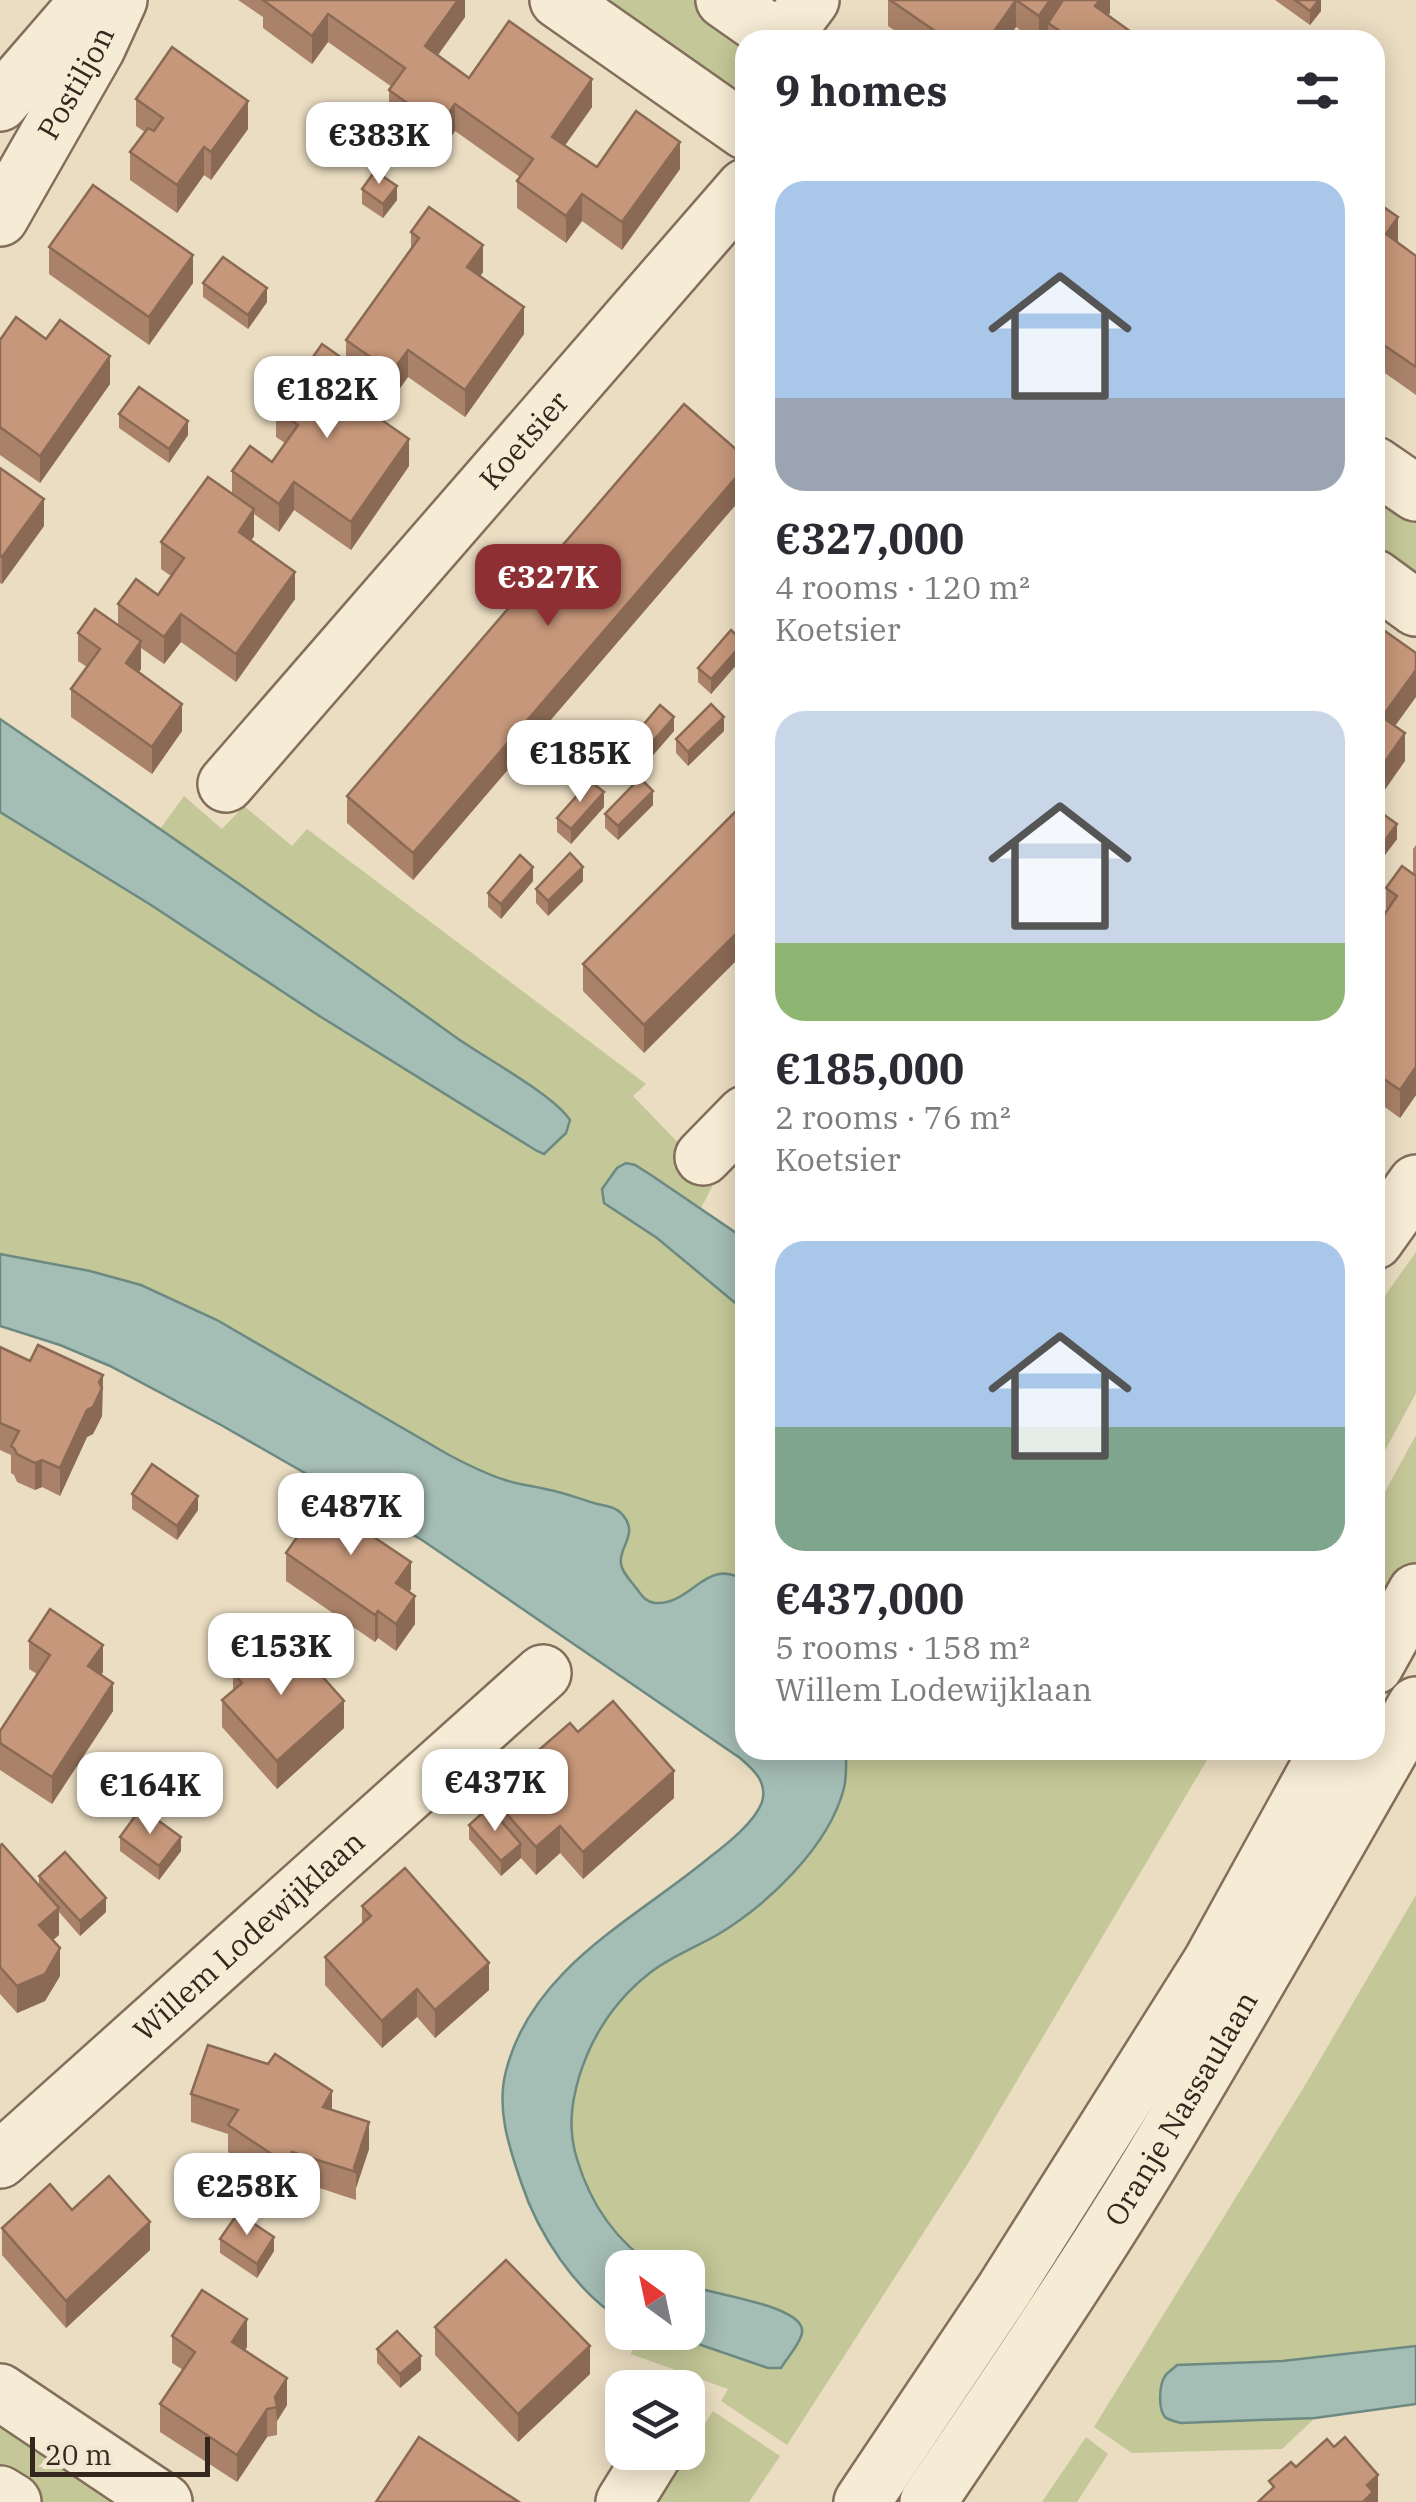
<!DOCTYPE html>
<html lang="en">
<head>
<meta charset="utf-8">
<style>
	:root { --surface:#fff; --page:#f7f7f7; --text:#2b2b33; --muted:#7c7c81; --accent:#8d2f33 }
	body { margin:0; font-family:"IBM Plex Serif",serif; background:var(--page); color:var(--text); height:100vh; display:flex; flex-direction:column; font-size:38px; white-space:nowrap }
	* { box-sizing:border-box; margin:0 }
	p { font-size:32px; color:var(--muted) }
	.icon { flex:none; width:55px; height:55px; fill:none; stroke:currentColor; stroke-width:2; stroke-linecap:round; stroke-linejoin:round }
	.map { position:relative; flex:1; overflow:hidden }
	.sheet { position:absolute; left:735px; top:30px; width:650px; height:1730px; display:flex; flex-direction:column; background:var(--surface); border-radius:30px; box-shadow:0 5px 25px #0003 }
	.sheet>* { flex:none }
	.needle { width:65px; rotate:327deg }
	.controls { position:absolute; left:605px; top:2250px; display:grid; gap:20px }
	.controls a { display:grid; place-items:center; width:100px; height:100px; border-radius:20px; background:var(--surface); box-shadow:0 5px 25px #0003; font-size:50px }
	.scale { position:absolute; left:30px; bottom:25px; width:180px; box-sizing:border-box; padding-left:10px; border:5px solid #34271e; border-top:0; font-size:28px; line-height:35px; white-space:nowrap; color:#34271e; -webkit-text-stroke:8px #f2e7d1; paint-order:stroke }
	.price { position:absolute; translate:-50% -85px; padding:0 22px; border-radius:20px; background:#fff; color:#222; font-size:32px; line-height:65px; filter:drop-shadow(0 2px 5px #0008) }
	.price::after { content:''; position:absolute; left:50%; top:60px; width:30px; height:22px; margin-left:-15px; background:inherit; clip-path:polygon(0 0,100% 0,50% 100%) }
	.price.current { background:var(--accent); color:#fff }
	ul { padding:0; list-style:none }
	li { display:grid; align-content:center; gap:20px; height:530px; padding:0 40px }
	li span { display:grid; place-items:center; height:310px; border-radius:30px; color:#555 }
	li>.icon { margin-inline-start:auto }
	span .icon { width:180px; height:180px; fill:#fffc; stroke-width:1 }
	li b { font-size:42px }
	h2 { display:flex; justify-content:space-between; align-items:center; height:120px; padding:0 40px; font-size:42px }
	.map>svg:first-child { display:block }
	.green { fill:#c4c797 }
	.water { fill:#a4bdb5; stroke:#6c8a82; stroke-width:2.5 }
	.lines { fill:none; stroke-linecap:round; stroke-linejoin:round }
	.minor-casing { stroke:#836e5b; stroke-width:60 }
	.tertiary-casing { stroke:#836e5b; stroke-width:60 }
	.minor { stroke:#f6ebd4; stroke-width:55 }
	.tertiary { stroke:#f6ebd4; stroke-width:55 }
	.wall { fill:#aa8269 }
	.shaded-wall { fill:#8b6a55 }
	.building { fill:#c6977a; stroke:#8b6a55; stroke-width:2.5 }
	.labels { text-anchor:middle; stroke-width:9; stroke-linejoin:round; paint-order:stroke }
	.street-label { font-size:30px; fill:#34271e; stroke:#f2e7d1 }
</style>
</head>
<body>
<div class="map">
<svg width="1416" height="2502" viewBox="0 0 1416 2502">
	<rect width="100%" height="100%" fill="#eaddc2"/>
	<!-- green -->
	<g class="green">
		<polygon points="584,0 700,0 745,40 745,113"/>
		<polygon points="1388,498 1416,508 1416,589 1375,560 1375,506"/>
		<polygon points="0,748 540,1093 478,1053 160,829 184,796 222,829 244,806 292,846 307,829 646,1084 633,1096 715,1181 701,1208 635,1165 745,1264 745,1737 632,1645 0,1302"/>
		<polygon points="1416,1252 1416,1393 1375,1469 1375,1310"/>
		<polygon points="1416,1435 1416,1561 1389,1610 1375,1604 1375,1510"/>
		<polygon points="760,1750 1213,1750 967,2165 787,2445 721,2401 728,2389 631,2354 636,2333 666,2333 712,2347 688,2323 688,2268 622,2268 548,2182 559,2058 821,1801"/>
		<polygon points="1416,1895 1416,2346 1282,2361 1177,2365 1181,2423 1315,2418 1282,2449 1132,2453 1094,2427 1304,2087"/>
		<polygon points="713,2411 780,2456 749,2502 654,2502"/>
		<polygon points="0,2423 120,2502 37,2502 0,2478"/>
		<polygon points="1086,2437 1108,2454 1077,2502 1042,2502"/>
	</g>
	<!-- water -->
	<g class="water">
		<path d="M0 719C152 823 304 928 454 1036 483 1057 553 1094 570 1120L566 1133 544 1154 537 1151 321 1017 151 905 0 812Z"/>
		<polygon points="626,1163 635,1165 651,1175 745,1239 745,1311 657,1238 604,1203 602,1189 617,1168"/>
		<path d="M0 1254 90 1271 141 1285 217 1320 449 1455C468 1465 486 1474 505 1480 520 1485 535 1486 550 1490 565 1493 580 1499 594 1503 604 1506 615 1506 622 1514 640 1534 618 1547 621 1564 622 1573 632 1582 637 1589 642 1596 646 1602 655 1603 691 1606 707 1555 745 1581V1750H846C846 1763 847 1776 844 1788 829 1847 767 1905 717 1935 696 1947 670 1957 651 1972 616 1999 592 2035 579 2077 571 2105 568 2130 577 2159 590 2203 616 2241 655 2267L622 2268V2320C576 2292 538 2234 521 2182 509 2147 496 2109 506 2071 532 1968 634 1920 710 1857 727 1844 755 1822 762 1802 768 1782 753 1769 740 1758L422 1540 221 1425 110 1366 60 1345 0 1326Z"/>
		<path d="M688 2285C708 2294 807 2305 802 2333 800 2344 787 2358 781 2368H768L666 2333 688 2332Z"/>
		<path d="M1416 2346V2404L1315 2418 1181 2423C1177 2422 1168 2420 1165 2417 1158 2409 1159 2385 1165 2376 1168 2372 1173 2369 1177 2365L1282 2361Z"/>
	</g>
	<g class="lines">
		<defs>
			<g id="minor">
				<polyline points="558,0 745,131"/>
				<polyline points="724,0 781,40"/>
				<polyline points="781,40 811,0"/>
				<polyline points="0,103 89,0"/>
				<path id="s1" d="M0 218 97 48 119 0"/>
				<polyline points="1375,465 1416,493"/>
				<polyline points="1375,578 1416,608"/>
				<path id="s2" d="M226 784 745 187"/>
				<polyline points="703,1157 745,1114"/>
				<polyline points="1375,1241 1416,1183"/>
				<path id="s3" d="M0 2160 543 1673"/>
				<polyline points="0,2392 164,2502"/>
				<polyline points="0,2494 13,2502"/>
				<polyline points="624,2502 655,2452"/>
			</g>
			<g id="tertiary">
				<polyline points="1375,1666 1416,1592"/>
				<polyline points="862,2502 1004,2290 1211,1962 1328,1750"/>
				<path id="s4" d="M928 2502C1003 2391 1079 2280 1149 2165 1241 2013 1328 1859 1416 1705"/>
			</g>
		</defs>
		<!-- minor casing -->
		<use href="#minor" class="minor-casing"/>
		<!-- tertiary casing -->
		<use href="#tertiary" class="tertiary-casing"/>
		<!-- minor -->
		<use href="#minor" class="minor"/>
		<!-- tertiary -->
		<use href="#tertiary" class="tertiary"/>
	</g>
	<!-- wall -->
	<g class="wall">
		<polygon points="238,0 465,0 465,17 438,55 469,78 592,107 565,145 597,167 680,169 622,250 582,221 566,243 517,208 517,181 520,177 455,131 439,154 389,118 389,90 392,87 328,42 312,64 263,28 263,17"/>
		<polygon points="888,0 1110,0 1108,15 1134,40 1048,40 1048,31 1042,40 1034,40 1016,27 1007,40 909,40 888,26"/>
		<polygon points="1275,0 1321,0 1321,11 1310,25"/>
		<polygon points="136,99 248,129 211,180 204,175 177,213 130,180 130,152 145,132 136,126"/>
		<polygon points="362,189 397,200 383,218 362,204"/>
		<polygon points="1375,201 1398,243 1416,256 1416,395 1375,366"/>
		<polygon points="411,232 483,272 480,276 524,334 465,417 408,377 392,399 369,383 369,405 366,409 409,466 351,550 294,510 279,532 254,514 254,536 251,541 295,599 236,682 181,642 164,664 141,648 141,669 138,672 182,731 152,774 71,717 71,689 87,667 78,661 78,633 118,625 118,604 158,595 171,576 161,569 161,542 232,493 232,471 272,462 285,443 276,437 276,410 346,362 346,340 411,248"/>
		<polygon points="49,247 193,283 149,345 49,274"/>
		<polygon points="203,283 267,302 248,329 203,297"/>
		<polygon points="46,339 110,384 40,483 0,455 0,340"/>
		<polygon points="119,414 188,435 169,463 119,428"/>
		<polygon points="745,417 745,447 737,441 737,427"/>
		<polygon points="745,457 745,494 413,880 347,823 347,796"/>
		<polygon points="0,468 44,526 2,584 0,583"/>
		<polygon points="744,656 711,694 698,682 698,668"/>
		<polygon points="674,731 641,769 628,757 628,743"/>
		<polygon points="724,731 688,766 676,753 676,739"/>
		<polygon points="745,802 644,1053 583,991 583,964"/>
		<polygon points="653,805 618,840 605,828 605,814"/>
		<polygon points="604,807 571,844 557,832 557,818"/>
		<polygon points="1375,811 1397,839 1378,864 1375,862"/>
		<polygon points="1416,845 1416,1095 1400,1118 1375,1100 1375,928 1386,912 1386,888 1413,874 1413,849"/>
		<polygon points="533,881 501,919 488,907 488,893"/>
		<polygon points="583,881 548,916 536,903 536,889"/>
		<polygon points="0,1347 30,1361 103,1375 102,1416 93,1434 87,1437 60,1496 42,1487 35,1490 17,1482 14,1475 11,1473 11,1455 0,1450"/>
		<polygon points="132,1494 198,1510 177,1540 132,1509"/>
		<polygon points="301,1515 359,1526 411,1589 409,1592 415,1624 396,1651 378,1638 375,1642 286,1581 286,1553 301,1532"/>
		<polygon points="29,1641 103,1672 101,1675 113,1711 52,1804 0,1770 0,1731 37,1674 29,1669"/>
		<polygon points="270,1658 344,1728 277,1789 222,1727 222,1700 233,1691 233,1672"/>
		<polygon points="578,1732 674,1798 583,1879 560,1853 536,1875 521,1858 501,1876 469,1839 469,1825 497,1816 497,1803 533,1771 533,1755"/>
		<polygon points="120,1837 181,1851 159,1880 120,1851"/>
		<polygon points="0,1846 39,1886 39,1876 106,1912 80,1936 59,1912 59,1935 53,1940 60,1976 45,2001 17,2013 0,1994"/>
		<polygon points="362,1906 489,1990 435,2038 417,2017 382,2048 325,1985 325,1957 362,1924"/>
		<polygon points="191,2094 332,2110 369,2149 356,2188 356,2200 292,2179 285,2191 228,2152 228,2134 191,2122"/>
		<polygon points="72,2210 150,2250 66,2328 2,2255 2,2228"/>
		<polygon points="220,2239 274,2251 257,2278 220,2253"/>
		<polygon points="435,2327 590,2374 518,2442 435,2355"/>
		<polygon points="172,2336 247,2347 245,2350 287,2405 277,2421 277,2435 267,2437 237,2482 160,2432 160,2404 183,2370 172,2363"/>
		<polygon points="377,2349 421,2370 400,2388 377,2363"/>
	</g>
	<!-- shaded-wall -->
	<g class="shaded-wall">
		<polygon points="458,0 465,0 465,17 425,73 425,46"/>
		<polygon points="1016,0 1016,27 1007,40 988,40"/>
		<polygon points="1050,0 1070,0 1048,23 1048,31 1042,40 1039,40 1039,16"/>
		<polygon points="1100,0 1110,0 1110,13 1095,33 1095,6"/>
		<polygon points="1319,0 1321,0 1321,11 1310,25 1310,11"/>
		<polygon points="328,14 328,42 312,64 312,36"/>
		<polygon points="592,79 592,107 552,164 552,137"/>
		<polygon points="248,101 248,129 211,180 211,152"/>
		<polygon points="455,104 455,131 439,154 439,126"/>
		<polygon points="680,142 680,169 622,250 622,222"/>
		<polygon points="204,147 204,175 177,213 177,185"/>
		<polygon points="397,186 397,200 383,218 383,204"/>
		<polygon points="582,194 582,221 566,243 566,216"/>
		<polygon points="1398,217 1398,244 1386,234"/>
		<polygon points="483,245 483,272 467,295 467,267"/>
		<polygon points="193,255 193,283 149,345 149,317"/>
		<polygon points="267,288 267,302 248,329 248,315"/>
		<polygon points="524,307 524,334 465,417 465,390"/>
		<polygon points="408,350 408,377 392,399 392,372"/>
		<polygon points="110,356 110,384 40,483 40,456"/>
		<polygon points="369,377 369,405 353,427 353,400"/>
		<polygon points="188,421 188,435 169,463 169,449"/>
		<polygon points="409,439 409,466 351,550 351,522"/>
		<polygon points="745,467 745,494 413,880 413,853"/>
		<polygon points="294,482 294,510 279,532 279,504"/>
		<polygon points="44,499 44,526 2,584 2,557"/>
		<polygon points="254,509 254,536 239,560 239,532"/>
		<polygon points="295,572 295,599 236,682 236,654"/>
		<polygon points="181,614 181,642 164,664 164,637"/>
		<polygon points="141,641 141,669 126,691 126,663"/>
		<polygon points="744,642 744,656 711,694 711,679"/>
		<polygon points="1416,670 1416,697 1382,744 1382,717"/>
		<polygon points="182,704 182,731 152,774 152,747"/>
		<polygon points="674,717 674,731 641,769 641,755"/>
		<polygon points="724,717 724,731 688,766 688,752"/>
		<polygon points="1405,733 1405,761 1375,804 1375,776"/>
		<polygon points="653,791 653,805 618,840 618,826"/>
		<polygon points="604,792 604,807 571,844 571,829"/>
		<polygon points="1397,824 1397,839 1378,864 1378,850"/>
		<polygon points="533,867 533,881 501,919 501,904"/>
		<polygon points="583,867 583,881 548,916 548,901"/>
		<polygon points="745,925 745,952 644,1053 644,1025"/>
		<polygon points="1416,1067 1416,1095 1400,1118 1400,1090"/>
		<polygon points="103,1375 102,1416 93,1434 87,1437 60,1496 60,1468"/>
		<polygon points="42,1460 42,1487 35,1490 35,1463"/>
		<polygon points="198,1496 198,1510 177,1540 177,1526"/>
		<polygon points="411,1562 411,1589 396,1611 396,1583"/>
		<polygon points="415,1596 415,1624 396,1651 396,1624"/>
		<polygon points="378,1611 378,1638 375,1642 375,1615"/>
		<polygon points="103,1645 103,1672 88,1694 88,1666"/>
		<polygon points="113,1683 113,1711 52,1804 52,1777"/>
		<polygon points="344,1701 344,1728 277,1789 277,1761"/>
		<polygon points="674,1771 674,1798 583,1879 583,1852"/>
		<polygon points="560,1826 560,1853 536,1875 536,1847"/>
		<polygon points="181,1837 181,1851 159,1880 159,1866"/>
		<polygon points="521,1844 521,1858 501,1876 501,1861"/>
		<polygon points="106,1898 106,1912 80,1936 80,1921"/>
		<polygon points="59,1908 59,1935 39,1952 39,1925"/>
		<polygon points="60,1948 60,1976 45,2001 17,2013 17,1986"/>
		<polygon points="489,1963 489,1990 435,2038 435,2010"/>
		<polygon points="417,1989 417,2017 382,2048 382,2021"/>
		<polygon points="332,2091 332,2118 323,2107"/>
		<polygon points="369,2122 369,2149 356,2188 356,2172 354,2168"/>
		<polygon points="292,2152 292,2179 285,2191 285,2163"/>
		<polygon points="150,2222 150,2250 66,2328 66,2301"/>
		<polygon points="274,2237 274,2251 257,2278 257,2264"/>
		<polygon points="247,2319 247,2347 232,2369 232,2342"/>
		<polygon points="590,2346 590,2374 518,2442 518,2414"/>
		<polygon points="421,2356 421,2370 400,2388 400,2374"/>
		<polygon points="287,2378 287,2405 277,2421 275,2397"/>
		<polygon points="267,2409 267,2437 237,2482 237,2455"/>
		<polygon points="1378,2475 1378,2502 1363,2502 1367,2485"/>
	</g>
	<!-- building -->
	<g class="building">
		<polygon points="263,0 458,0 425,46 469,78 509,21 592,79 552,137 597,167 636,111 680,142 622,222 582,194 566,216 517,181 533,159 455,104 439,126 389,90 405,68 328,14 312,36"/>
		<polygon points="890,0 1050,0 1039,16 1016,0 988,40 948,40"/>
		<polygon points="1063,0 1100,0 1095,6 1134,34 1130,40 1068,40 1070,38 1048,23"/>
		<polygon points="1295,0 1319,0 1310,11"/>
		<polygon points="172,47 248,101 211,152 204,147 177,185 130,152 148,128 154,131 163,118 136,99"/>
		<polygon points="375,171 397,186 383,204 362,189"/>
		<polygon points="93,185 193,255 149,317 49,247"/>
		<polygon points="1375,201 1398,217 1386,234 1416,256 1416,367 1375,339"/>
		<polygon points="429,207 483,245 467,267 524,307 465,390 408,350 392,372 346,340 419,238 411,232"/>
		<polygon points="223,257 267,288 248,315 203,283"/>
		<polygon points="16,317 46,339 60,320 110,356 40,456 0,427 0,340"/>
		<polygon points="322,344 369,377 353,400 409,439 351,522 294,482 279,504 232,471 250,446 272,462 298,425 276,410"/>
		<polygon points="139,387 188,421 169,449 119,414"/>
		<polygon points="684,404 745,457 745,467 413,853 347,796"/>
		<polygon points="745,417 745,433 737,427"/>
		<polygon points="0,468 44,499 2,557 0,555"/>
		<polygon points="208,477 254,509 239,532 295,572 236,654 181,614 164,637 118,604 136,579 158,595 184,558 161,542"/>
		<polygon points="95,609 141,641 126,663 182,704 152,747 71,689 100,649 78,633"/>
		<polygon points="1375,624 1416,653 1416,670 1382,717 1405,733 1375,776"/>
		<polygon points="731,630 744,642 711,679 698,668"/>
		<polygon points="711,704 724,717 688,752 676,739"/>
		<polygon points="660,705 674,717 641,755 628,743"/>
		<polygon points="640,778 653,791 618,826 605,814"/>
		<polygon points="590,781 604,792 571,829 557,818"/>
		<polygon points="745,802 745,925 644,1025 583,964"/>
		<polygon points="1376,809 1397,824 1378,850 1375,847"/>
		<polygon points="570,853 583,867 548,901 536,889"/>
		<polygon points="520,855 533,867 501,904 488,893"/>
		<polygon points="1402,866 1416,876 1416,1067 1400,1090 1375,1073 1375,928 1397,896 1386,888"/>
		<polygon points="38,1345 103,1375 99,1382 102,1388 93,1407 87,1410 60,1468 42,1460 35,1463 17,1454 14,1448 11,1446 19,1431 0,1423 0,1347 30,1361"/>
		<polygon points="152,1464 198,1496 177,1526 132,1494"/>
		<polygon points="320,1488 359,1516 353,1523 411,1562 396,1583 415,1596 396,1624 378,1611 375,1615 286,1553 309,1520 301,1515"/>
		<polygon points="50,1609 103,1645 88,1666 113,1683 52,1777 0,1743 0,1731 50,1655 29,1641"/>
		<polygon points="290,1640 344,1701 277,1761 222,1700 242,1683 233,1672 261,1647 270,1658"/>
		<polygon points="613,1701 674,1771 583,1852 560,1826 536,1847 497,1803 541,1764 533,1755 570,1723 578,1732"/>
		<polygon points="489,1807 521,1844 501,1861 469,1825"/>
		<polygon points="141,1808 181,1837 159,1866 120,1837"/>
		<polygon points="2,1844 59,1908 39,1925 60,1948 45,1974 17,1986 0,1967 0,1846"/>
		<polygon points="65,1852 106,1898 80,1921 39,1876"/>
		<polygon points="405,1868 489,1963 435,2010 417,1989 382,2021 325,1957 371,1916 362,1906"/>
		<polygon points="208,2045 268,2064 275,2054 332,2091 323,2107 369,2122 354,2168 356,2172 292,2152 285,2163 228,2125 238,2110 191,2094"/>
		<polygon points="109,2176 150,2222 66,2301 2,2228 50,2184 72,2210"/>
		<polygon points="238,2213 274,2237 257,2264 220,2239"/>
		<polygon points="506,2260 590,2346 518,2414 435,2327"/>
		<polygon points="202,2290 247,2319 232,2342 287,2378 275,2397 277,2407 267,2409 237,2455 160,2404 195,2352 172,2336"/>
		<polygon points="397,2331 421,2356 400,2374 377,2349"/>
		<polygon points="419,2437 519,2502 376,2502"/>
		<polygon points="1345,2437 1378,2475 1367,2485 1373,2492 1363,2502 1258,2502 1274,2487 1269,2481 1291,2462 1296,2467 1327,2439 1334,2447"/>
	</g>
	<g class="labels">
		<!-- street labels -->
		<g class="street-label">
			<text dy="10" stroke="none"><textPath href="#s1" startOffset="155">Postiljon</textPath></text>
			<text dy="10" stroke="none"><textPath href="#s2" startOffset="455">Koetsier</textPath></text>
			<text dy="10" stroke="none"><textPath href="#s3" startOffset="335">Willem Lodewijklaan</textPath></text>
			<text dy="10" stroke="none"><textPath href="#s4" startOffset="468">Oranje Nassaulaan</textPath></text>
		</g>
	</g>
</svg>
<div class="controls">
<a><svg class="needle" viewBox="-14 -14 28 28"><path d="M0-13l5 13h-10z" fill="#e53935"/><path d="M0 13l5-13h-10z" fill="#7c7c81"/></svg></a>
<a><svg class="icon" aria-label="layers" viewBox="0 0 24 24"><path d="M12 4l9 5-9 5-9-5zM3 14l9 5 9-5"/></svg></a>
</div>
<div class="scale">20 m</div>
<b class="price" style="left:379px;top:187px">€383K</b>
<b class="price" style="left:327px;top:441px">€182K</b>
<b class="price current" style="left:548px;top:629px">€327K</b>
<b class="price" style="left:580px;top:805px">€185K</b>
<b class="price" style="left:351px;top:1558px">€487K</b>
<b class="price" style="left:281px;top:1698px">€153K</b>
<b class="price" style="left:495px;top:1834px">€437K</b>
<b class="price" style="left:150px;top:1837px">€164K</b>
<b class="price" style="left:247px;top:2238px">€258K</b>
<section class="sheet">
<h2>9 homes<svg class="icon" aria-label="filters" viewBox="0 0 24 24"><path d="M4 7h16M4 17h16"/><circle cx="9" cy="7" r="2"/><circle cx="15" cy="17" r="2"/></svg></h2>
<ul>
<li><span style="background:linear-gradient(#a9c7e8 70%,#9aa5b1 0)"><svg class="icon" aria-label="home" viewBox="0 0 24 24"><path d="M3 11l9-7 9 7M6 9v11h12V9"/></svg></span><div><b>€327,000</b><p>4 rooms · 120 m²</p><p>Koetsier</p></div></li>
<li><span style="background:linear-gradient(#c9d6e8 75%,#8fb573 0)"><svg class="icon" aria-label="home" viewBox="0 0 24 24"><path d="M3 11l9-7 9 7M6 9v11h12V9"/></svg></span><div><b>€185,000</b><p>2 rooms · 76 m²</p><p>Koetsier</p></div></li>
<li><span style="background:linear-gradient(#a9c7e8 60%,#7fa58c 0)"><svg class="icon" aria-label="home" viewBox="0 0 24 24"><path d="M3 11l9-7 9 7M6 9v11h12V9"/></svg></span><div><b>€437,000</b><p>5 rooms · 158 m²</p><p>Willem Lodewijklaan</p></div></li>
</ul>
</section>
</div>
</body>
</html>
